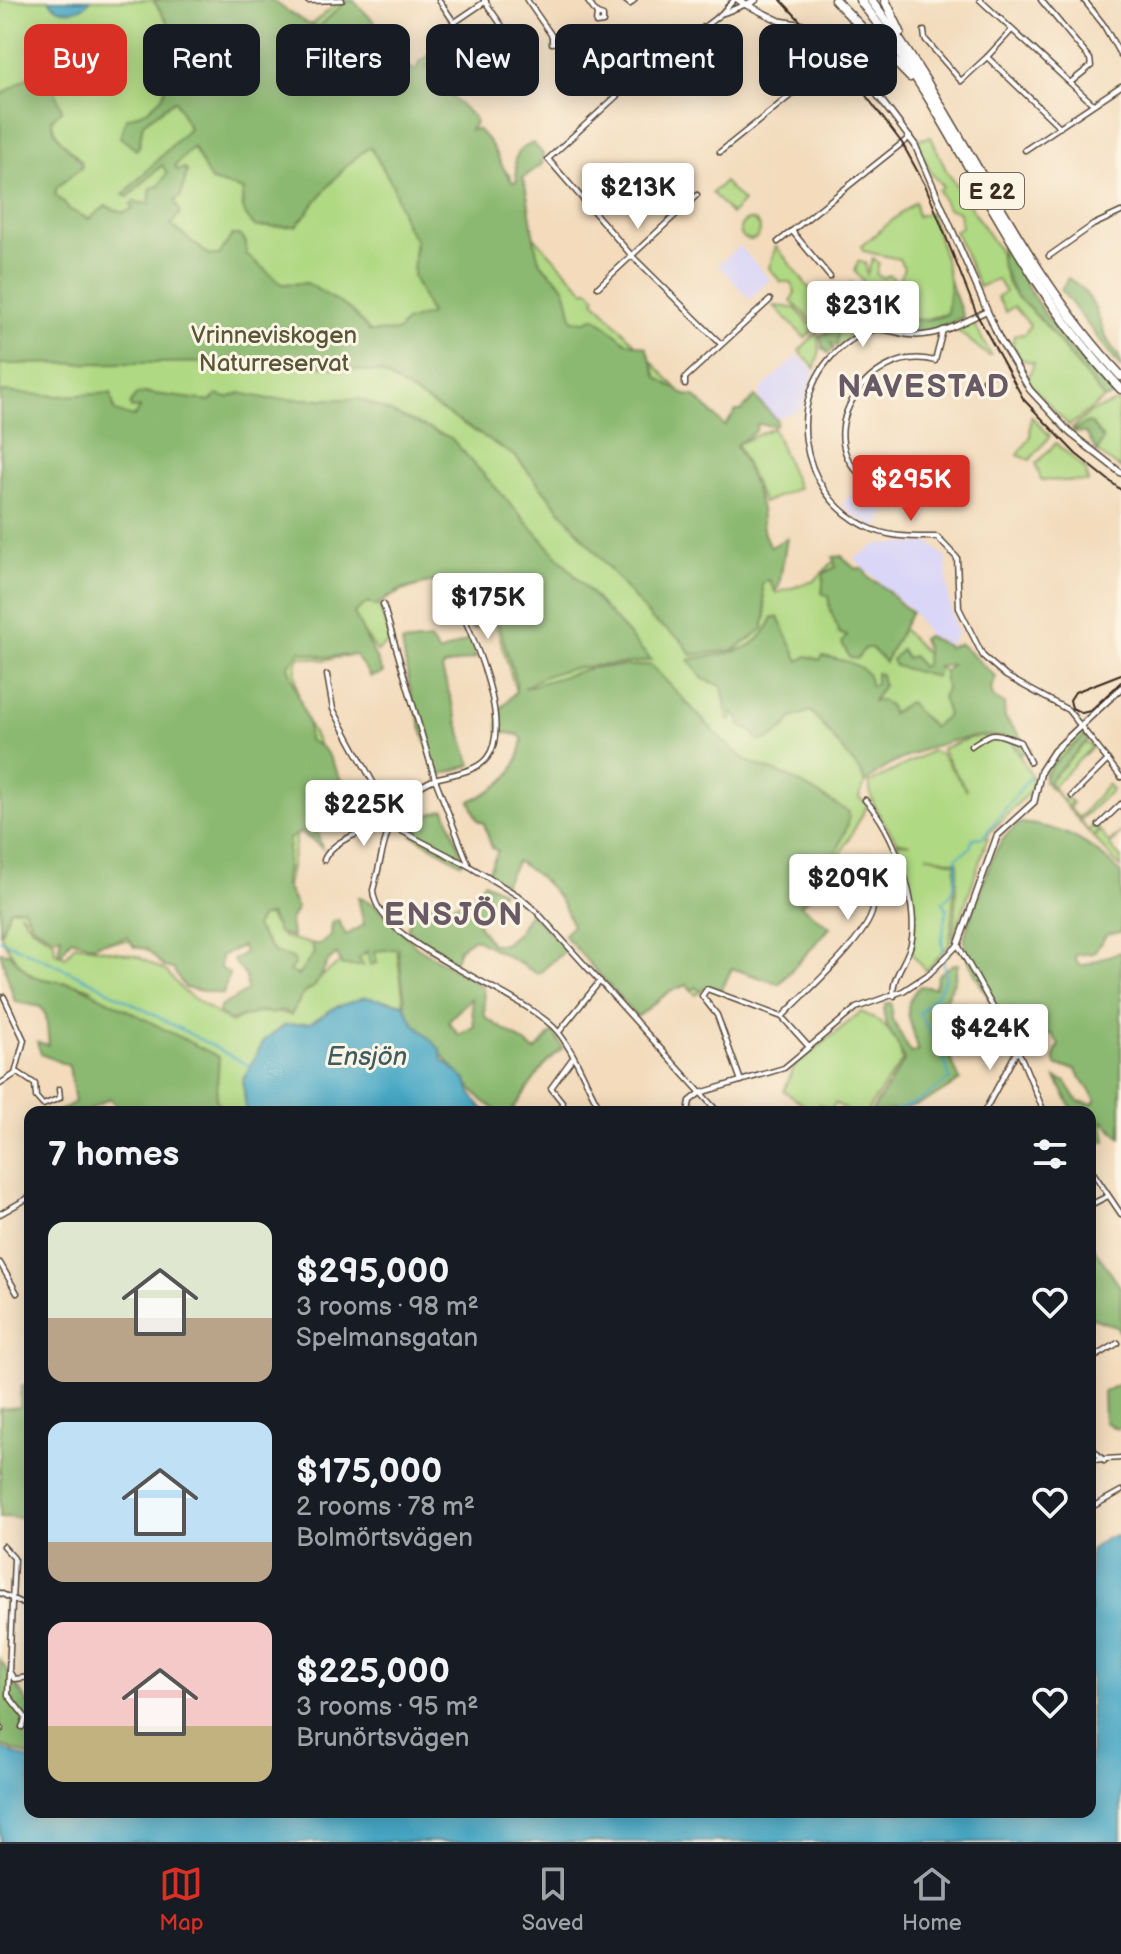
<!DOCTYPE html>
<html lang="en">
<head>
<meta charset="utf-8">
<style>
	:root { --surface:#171b24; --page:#20242c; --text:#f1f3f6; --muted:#9ea1a6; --line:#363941; --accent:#d93025 }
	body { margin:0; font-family:"Balsamiq Sans",sans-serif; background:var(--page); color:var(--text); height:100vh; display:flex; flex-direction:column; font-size:30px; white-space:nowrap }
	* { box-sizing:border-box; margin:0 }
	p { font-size:26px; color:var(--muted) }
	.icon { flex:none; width:44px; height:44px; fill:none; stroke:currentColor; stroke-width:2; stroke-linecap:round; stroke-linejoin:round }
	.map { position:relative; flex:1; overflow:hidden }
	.drawer { position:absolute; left:24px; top:1106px; width:1072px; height:712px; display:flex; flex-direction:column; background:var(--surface); border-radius:16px; box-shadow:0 4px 20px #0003 }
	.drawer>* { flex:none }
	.hud { position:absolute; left:24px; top:24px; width:1074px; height:72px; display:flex; gap:16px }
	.price { position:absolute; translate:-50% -68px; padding:0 18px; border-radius:8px; background:#fff; color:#222; font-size:26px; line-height:52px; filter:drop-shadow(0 2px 4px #0008) }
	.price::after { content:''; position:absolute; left:50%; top:48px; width:24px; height:18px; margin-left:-12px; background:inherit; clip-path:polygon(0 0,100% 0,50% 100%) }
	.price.selected { background:var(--accent); color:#fff }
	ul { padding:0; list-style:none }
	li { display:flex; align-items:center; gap:24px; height:200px; padding:0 24px }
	li span { display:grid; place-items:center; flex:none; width:224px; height:160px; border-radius:16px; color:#555 }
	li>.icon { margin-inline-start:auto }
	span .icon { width:96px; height:96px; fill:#fffc; stroke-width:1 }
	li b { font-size:34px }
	h2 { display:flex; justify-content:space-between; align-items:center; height:96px; padding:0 24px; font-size:34px }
	.tag { padding:0 28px; border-radius:16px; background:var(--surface); box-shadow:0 4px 20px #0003; font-size:28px; line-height:72px }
	.tag.selected { background:var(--accent); color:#fff }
	.dock { display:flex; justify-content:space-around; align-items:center; height:112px; border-top:2px solid var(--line); background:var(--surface); font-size:22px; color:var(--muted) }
	.dock a { display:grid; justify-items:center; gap:4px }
	.dock .selected { color:var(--accent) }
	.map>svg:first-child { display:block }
	.built { fill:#dad6f7 }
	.green { fill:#b0d983; stroke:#768250; stroke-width:2 }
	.forest { fill:#8cb971; stroke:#647248; stroke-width:2; fill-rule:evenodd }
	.water { fill:#46a7c5; stroke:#406872; stroke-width:2 }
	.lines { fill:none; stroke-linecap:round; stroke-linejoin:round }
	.stream { stroke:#46a7c5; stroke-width:2 }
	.minor-casing { stroke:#574536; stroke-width:7 }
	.tertiary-casing { stroke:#574536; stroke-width:8 }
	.secondary-casing { stroke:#574536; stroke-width:9 }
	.trunk-casing { stroke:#574536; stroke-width:11 }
	.minor { stroke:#fff; stroke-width:4 }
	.tertiary { stroke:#fff; stroke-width:5 }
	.secondary { stroke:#fff; stroke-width:6 }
	.trunk { stroke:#fff; stroke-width:8 }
	.tram { stroke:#3b2a1e; stroke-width:2 }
	.labels { text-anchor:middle; stroke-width:6; stroke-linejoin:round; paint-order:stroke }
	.shield { fill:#fcf5e5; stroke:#75675a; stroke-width:2 }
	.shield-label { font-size:22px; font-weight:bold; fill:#3b2a1e }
	.park-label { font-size:24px; fill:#585637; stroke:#fcf5e5 }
	.water-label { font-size:26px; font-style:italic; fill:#3f5c61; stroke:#fcf5e5 }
	.district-label { font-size:32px; font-weight:bold; letter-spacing:2px; fill:#695a66; stroke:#fcf5e5 }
</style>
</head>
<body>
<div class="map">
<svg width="1121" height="1842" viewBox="0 0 1121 1842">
	<rect width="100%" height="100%" fill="#fcf5e5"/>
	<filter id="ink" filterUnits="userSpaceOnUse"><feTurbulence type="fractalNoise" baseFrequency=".0125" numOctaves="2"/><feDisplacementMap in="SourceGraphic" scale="16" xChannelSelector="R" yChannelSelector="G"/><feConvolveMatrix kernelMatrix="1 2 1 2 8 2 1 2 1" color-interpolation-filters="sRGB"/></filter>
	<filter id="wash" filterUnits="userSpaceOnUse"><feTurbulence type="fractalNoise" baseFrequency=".006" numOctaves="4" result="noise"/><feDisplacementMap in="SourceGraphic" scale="32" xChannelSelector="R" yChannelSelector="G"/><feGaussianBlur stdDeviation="1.8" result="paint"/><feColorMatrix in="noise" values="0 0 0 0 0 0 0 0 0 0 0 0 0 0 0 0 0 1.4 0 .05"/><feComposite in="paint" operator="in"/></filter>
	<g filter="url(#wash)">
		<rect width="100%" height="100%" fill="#f3dbbc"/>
		<!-- built -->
		<g class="built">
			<polygon points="739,246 770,280 750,299 718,265"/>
			<polygon points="798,355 815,372 800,410 776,419 759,398 761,389"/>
			<polygon points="854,491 886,509 878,529 852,515 842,504"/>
			<polygon points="931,543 946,559 949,603 957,634 949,645 927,634 912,611 854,559 878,544"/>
		</g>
		<!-- green -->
		<g class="green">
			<path d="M0 0H252L307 28 338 3 348 0 511 177 510 211 585 291 588 289 596 297 594 300 733 448 776 593 814 581 835 560 1006 735 967 728 868 775 859 798 868 804 822 888 800 905 830 928 779 984 732 968 721 990 707 987 696 995 687 985 670 991 637 1017 564 935 572 926C566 884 526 866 492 848L484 823 478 820 470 801C501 788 517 775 523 740L519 735 498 731 517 695 495 622 472 630 454 591 458 588 456 582C430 578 399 591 378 604L392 640 377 651 353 618 358 654 324 660 299 656C282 695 332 767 351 801L335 809 326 793 300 817 287 888 267 914 283 937 312 944 315 952 302 974H292L263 938 168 964 134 941 98 942 56 936 19 912 32 928 54 941 55 953 66 957 75 944 137 956 167 972 183 991 231 1023C248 1012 272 1009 291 1015 297 992 343 956 366 951 378 948 385 951 396 944L404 1004 386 1000 336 1007 310 1023 285 1025 264 1040 243 1080 246 1112H155L75 990 91 989C73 980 51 984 34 976 19 968 3 942 0 932Z"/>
			<polygon points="931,137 946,170 998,249 1008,285 1015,295 1043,322 1104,399 1069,426 1027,381 1034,363 1013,357 1005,342 1013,343 1014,335 1025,334 1030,325 1014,306 1006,312 997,297 1005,292 997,279 979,287 955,231 961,227 959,212 947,208 938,190 943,187 931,173 916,140"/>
			<polygon points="724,182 743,202 731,214 712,193"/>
			<path d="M915 202 917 216 930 213C942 248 953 277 950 312L920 321 900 317 898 311 874 313 850 331 865 327 837 346 835 330 826 333 827 329 851 283 854 291 862 288 863 280 855 272 858 261 865 263 867 274 873 258 879 263 876 274 883 278 889 275 898 282 904 268 899 259 863 251 861 246Z"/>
			<circle cx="750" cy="230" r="10"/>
			<polygon points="776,246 816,297 832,308 821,329 791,301 795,292 790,282 781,282 769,268"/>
			<polygon points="774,306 795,308 812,326 812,332 805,338"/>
			<polygon points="972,320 991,355 989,356 954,328"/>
			<polygon points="817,332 820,350 815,368 799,351"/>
			<polygon points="1116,402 1121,404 1118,409 1121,469 1097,452 1103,439 1092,424 1071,430 1090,412"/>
			<polygon points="1031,416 1050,436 1030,460 1018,455 1030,438"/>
			<polygon points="773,428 798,488 763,503 737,444"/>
			<polygon points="1056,443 1086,470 1088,482 1041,480 1036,464"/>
			<path d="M1078 733 1085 736 1069 748 1044 782C1042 764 1064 743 1078 733Z"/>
			<path d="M988 736 1012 742 1033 779 1031 790 989 833 953 941 958 862 926 855 956 863 950 944 926 971 912 954 916 913 904 865 908 858 903 863 897 843 910 844 897 841C885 823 868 804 870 783L931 751 941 754 967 791 941 749 970 738Z"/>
			<polygon points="1085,743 1093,746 1051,788 1063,801 1067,798 1072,802 1067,807 1048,781"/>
			<polygon points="1107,784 1112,790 1080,820 1088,831 1094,825 1099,830 1092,836 1068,808 1073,803 1069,808 1079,818"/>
			<polygon points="1100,831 1109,843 1121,832 1110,846 1121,858 1121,868 1093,837"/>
			<path d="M861 1012C883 1021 900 1037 902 1061L866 1112H850L835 1103 831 1110 819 1104 815 1112 784 1091 794 1067Z"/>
		</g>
		<!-- forest -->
		<g class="forest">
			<path d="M153 0H271L306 23 319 27 347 0H353L386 34 411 69H417L419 62 444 47 446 53 426 67C442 85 455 102 474 117L475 123 470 130 476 129C496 142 498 166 513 182L517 181 515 159 521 149 533 143 543 154 542 164 523 178C531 203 531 232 538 257 541 268 556 276 562 284 570 296 568 307 573 320L586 321 595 317 626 342 646 347 657 377 685 395 694 396 725 426 736 411H741L755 397 777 420 776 426 757 424 756 431 736 445C746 464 754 484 760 505 764 522 759 531 771 547L787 538 779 586 775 591 769 580 762 583 766 615 763 629 734 650 692 655 680 639 652 620 516 457 381 373 288 362 0 364V96L55 59 51 81 62 110 52 119C52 138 71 148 82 163L81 168 57 187 55 194 70 210 89 219 106 206 124 213 133 209 131 204 134 202 149 204 151 188 159 186 167 173 162 165 128 197 123 195 189 128 175 100 143 123 139 147 136 150 120 137 126 119 148 110 162 97 167 83 178 69 179 40ZM193 147 211 181 244 190C239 205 244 217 256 227L296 226C320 199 338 168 370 147L392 184 406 226 415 239 413 276 430 314 405 322 398 331 370 332 351 310 307 283 282 284 246 254V242L240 235H232L219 255H209L171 225 180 213 175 201 181 196 187 172 185 168 177 170 175 166Z"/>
			<path d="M1001 247 1005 248C1028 288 1049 325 1080 359 1090 370 1112 382 1113 396L1104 399 1043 322 1015 295 1001 263Z"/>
			<path d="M1068 278C1096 295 1095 315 1108 341 1114 352 1121 354 1121 368L1061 290Z"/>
			<path d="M950 281 963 317C946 325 929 334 909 332 879 328 885 316 849 331L847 328 873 316 869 302 875 298 896 305 900 316C917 322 930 321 947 314Z"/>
			<polygon points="838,330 837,346 831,343 834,349 828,353 823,348 820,335"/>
			<path d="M0 392 60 396 111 393 115 412 134 417 140 408H131L130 404 137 394 146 393 210 401 217 395 227 398 240 393 269 399H360L451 438 651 660C608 669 561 660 524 688L591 668 651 665 722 740 746 761 789 777 849 812 848 824 822 888 800 905 830 927 779 984 732 968 721 990 707 987 700 991 696 987 692 990 687 985 670 991 637 1017 564 935 572 925C562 895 543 878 517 861L504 884 487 874 498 851 492 848 484 823 478 820 470 801C501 788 517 775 523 740L519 735 498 731 499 711 516 691V682L497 618 474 628 455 595 461 589H453L445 579 400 590 375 606 368 602 354 613 383 673 371 677 355 655 324 657 300 651 288 666 308 724V740C311 743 316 743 320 746 334 757 337 780 350 792L349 805 326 810 314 821 322 848 301 832 289 839 285 885 297 908 290 920 292 937 278 933 270 915 260 918 255 927 273 952 293 958 295 963 289 971 298 976 314 953 312 944H320L331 936 332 922 338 920 346 935 364 925 358 897 374 904 417 947 483 987 485 1017C502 1030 518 1036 535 1051L553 1032 563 1048 546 1063 511 1112H499L482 1100 412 1021 406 1011 398 949 374 951 377 963 370 965 367 951 358 959 363 966H342L337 954 328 962 315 986 303 994 291 1015 282 1010 272 1014 262 1011 230 1021 219 1013 220 1007 247 991 246 977 233 960 244 953 242 946 221 956 220 968 229 973 223 994 185 988 173 969 164 967 147 949 134 947 127 936C116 945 105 938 94 946L71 939 61 954 58 953 61 936 54 938 32 926 24 908 10 909 0 935ZM471 998 474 1027 459 1035 448 1021Z"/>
			<polygon points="1086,423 1091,424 1103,439 1097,452 1086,433 1073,432"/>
			<path d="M842 556 854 568 864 569 869 579C884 583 897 603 911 612L885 662 871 648H865L857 659 850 658 842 643 847 636 838 633C838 622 827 611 829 596L822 593 824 573 836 567 833 557Z"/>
			<path d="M773 617H778L799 661 807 656 820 660 823 656C838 660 859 661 868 676 870 679 869 683 871 686L876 684V673L881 674 883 685 873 701 881 700 890 706 891 714 908 702 933 727 948 715 942 697 946 689 944 672 951 665 938 666 936 677 895 666 892 660 901 650 906 658 913 656 921 667 925 665 926 648 922 639 927 636 949 647 960 644 996 677 991 688 993 697 1004 704 1005 718 1031 749 1019 755 1012 741C980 724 889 756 865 784L862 774 811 711 792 718C786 729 771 741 759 741L751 731 740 726 739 719 732 713 731 720H728L722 686 703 679 689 660C725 651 755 659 773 617Z"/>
			<polygon points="470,639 476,658 444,666 442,670 471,765 437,776 411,694 402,643 430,640 439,653"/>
			<polygon points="1085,736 1088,740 1049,781 1049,787 1044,780 1052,765"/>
			<polygon points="445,809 464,861 461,863 412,835 426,816"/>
			<path d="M1021 823C1064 827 1090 842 1121 873V932L1107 934 1094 953 1076 955 1075 959 1080 966C1096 963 1106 955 1121 952V1138L1103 1120 1106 1142H1100L1090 1131V1112H1074L1056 1078 1066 1082 1078 1101 1092 1104 1096 1100 1075 1069 1056 1066 1054 1056 1059 1045 1053 1035 1042 1032 1016 1041C1002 1016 960 964 965 936 969 917 979 897 985 878 993 855 1000 836 1021 823Z"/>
			<path d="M484 882 502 891 477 923 491 944H504L518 932 529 913 567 949 538 974 474 938 459 949 454 963 430 949 407 929C412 914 417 907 432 900L444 909 473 897Z"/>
			<polygon points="0,952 9,953 32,977 78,985 219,1057 216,1099 224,1112 121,1112 110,1098 86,1112 58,1112 75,1102 69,1066 41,1054 37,1042 49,1045 46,1016 41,1007 15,1002"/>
			<path d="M953 964H958L954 982 943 1004 953 1040 972 1052 949 1056 960 1080C930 1102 908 1112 871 1112L904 1061C900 1040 877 1024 886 1003H891L892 1019 911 1053 918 1051C915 1025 896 1009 920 986L935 988 938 975Z"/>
			<polygon points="1090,1242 1121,1288 1121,1334 1117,1327 1090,1317"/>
			<polygon points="1121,1383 1121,1428 1117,1429 1104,1422 1103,1392"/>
			<polygon points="30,1384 30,1518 0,1517 0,1409 20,1407 21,1387"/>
			<polygon points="0,1659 30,1707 30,1756 0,1745"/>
		</g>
		<!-- water -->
		<g class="water">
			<path d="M49 0H91C80 14 58 15 49 0Z"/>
			<polygon points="365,997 404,1004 412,1021 440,1049 442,1059 466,1080 473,1097 486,1112 246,1112 243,1080 264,1040 285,1025 310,1023 336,1007"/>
			<polygon points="1121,1536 1121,1842 0,1842 0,1748 30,1760 30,1812 1090,1812 1090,1550 1108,1537"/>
		</g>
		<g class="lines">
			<!-- stream -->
			<g class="stream">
				<polyline points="0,939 90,981 252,1067"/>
				<path d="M892 1112 919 1101 950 1079 943 1055 919 1013 938 993 945 978 942 939 947 909 943 902C956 892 958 873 956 858L970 848 973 838 983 837 1030 777"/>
			</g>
		</g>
	</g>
	<g filter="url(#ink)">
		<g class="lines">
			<defs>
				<g id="minor">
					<polyline points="439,0 489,74 493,89 502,83 489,74"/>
					<polyline points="484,0 520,52 530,58 526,64 522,63 520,52"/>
					<polyline points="527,0 552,36 552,43 558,42 559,38 552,36"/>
					<polyline points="587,0 597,14 603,16 603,22 596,23 597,14"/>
					<polyline points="625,0 630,4 634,0"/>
					<polyline points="980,0 1093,104"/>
					<polyline points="1041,0 1090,59 1091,66 1071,82"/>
					<polyline points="1084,0 1103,24 1121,56"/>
					<polyline points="308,1 342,0"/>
					<polyline points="724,13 744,5"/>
					<polyline points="455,22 486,1"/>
					<polyline points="924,31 925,39 961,81 987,57 1060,127"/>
					<polyline points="987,57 1011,31"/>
					<polyline points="1025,150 1121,86"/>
					<polyline points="720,152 827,66"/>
					<polyline points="792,231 830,277"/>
					<polyline points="778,242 910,137"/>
					<polyline points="1049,256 1093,225 1121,212"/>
					<polyline points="598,287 697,195"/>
					<path d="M987 311C969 319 949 331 930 334 891 342 886 312 843 346 782 394 798 493 865 526 888 538 913 537 937 537L957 558 959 608 983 656 1006 676 1068 710 1121 777"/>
					<polyline points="721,344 632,256 548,159 633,81 721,14 734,0"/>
					<polyline points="984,380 995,373"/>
					<polyline points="685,385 685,378 770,300"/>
					<path d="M871 482C804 443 867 342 935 361L943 330"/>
					<path d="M449 586C467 622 515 723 487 758 476 772 452 774 435 779L469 866 517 895 536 911 718 1112"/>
					<path d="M383 604 435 779C386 799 386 844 373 890 375 946 523 990 558 1032 576 1054 587 1087 602 1112"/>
					<polyline points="327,675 333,709 375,786 390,825 469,866"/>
					<path d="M971 746C996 729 992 732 1020 742L1030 762"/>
					<polyline points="1072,796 1108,760"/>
					<path d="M865 800C894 829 920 904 911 944 907 961 890 979 894 996"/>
					<polyline points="1099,825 1121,804"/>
					<path d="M324 860C332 839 370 828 390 825"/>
					<path d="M782 1017C800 997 874 933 873 906 872 896 863 888 856 880L899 861"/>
					<polyline points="559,1032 600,981"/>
					<polyline points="17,1072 35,1084 36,1097 43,1105 60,1098 59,1089"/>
					<polyline points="741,1081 717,1015 702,996 707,989 782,1017 809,1047"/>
					<polyline points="0,1084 15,1074 24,1040 4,997"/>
					<polyline points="558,1112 563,1103 551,1088 572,1059"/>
					<polyline points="688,1112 690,1101 700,1093 784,1068 856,1008 903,991 929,974 958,945 1021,1057 1044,1112"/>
					<polyline points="984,1112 1017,1051"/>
					<polyline points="1090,1168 1121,1214"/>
					<polyline points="1090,1205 1108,1196"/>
					<polyline points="0,1214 30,1197"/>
					<polyline points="0,1263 17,1293"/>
					<polyline points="1090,1360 1118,1343"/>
					<polyline points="1090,1446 1104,1461"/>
					<polyline points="1090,1460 1121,1458"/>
					<polyline points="1090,1508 1121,1491"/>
					<polyline points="3,1546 14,1558 8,1695 26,1718 22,1727"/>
					<polyline points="0,1593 30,1607"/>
					<polyline points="9,1671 14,1679 30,1677"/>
					<polyline points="0,1729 1,1729"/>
				</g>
				<g id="tertiary">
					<polyline points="747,5 780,21 815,27 839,44 915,145 999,338 1030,390 1070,433 1121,473"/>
					<polyline points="958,945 997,836 1034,802 1041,771 1054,751 1121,688"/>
				</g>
				<polyline id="secondary" points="739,0 747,5 755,0"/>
				<g id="trunk">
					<polyline points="835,0 910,77"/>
					<path d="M860 0C885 33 909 65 930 100 990 200 1039 303 1121 389"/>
					<path d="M871 0C962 121 1017 266 1121 376"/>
					<polyline points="885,0 900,32"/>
				</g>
			</defs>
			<!-- minor casing -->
			<use href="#minor" class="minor-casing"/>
			<!-- tertiary casing -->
			<use href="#tertiary" class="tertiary-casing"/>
			<!-- secondary casing -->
			<use href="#secondary" class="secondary-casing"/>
			<!-- trunk casing -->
			<use href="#trunk" class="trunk-casing"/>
			<!-- minor -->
			<use href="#minor" class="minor"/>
			<!-- tertiary -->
			<use href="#tertiary" class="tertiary"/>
			<!-- secondary -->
			<use href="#secondary" class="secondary"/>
			<!-- trunk -->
			<use href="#trunk" class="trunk"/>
			<!-- tram -->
			<g class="tram">
				<polyline points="781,0 851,76 902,143 926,187 977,315 1024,400 1076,454 1121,490"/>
				<polyline points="1121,674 1075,692 1070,700 1072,708 1082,713 1090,711 1121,682"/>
			</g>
		</g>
	</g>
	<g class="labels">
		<!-- shield labels -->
		<rect class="shield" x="960" y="173" width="64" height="36" rx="6"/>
		<g class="shield-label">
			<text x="992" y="199">E 22</text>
		</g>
		<!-- park labels -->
		<g class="park-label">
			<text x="274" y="343">Vrinneviskogen<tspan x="274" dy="28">Naturreservat</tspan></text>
		</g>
		<!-- water labels -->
		<g class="water-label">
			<text x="367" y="1065">Ensjön</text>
		</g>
		<!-- district labels -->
		<g class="district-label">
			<text x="924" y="397">NAVESTAD</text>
			<text x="454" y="925">ENSJÖN</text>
		</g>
	</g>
</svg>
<b class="price" style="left:638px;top:231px">$213K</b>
<b class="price" style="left:863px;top:349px">$231K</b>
<b class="price selected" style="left:911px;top:523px">$295K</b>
<b class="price" style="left:488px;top:641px">$175K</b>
<b class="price" style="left:364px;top:848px">$225K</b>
<b class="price" style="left:848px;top:922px">$209K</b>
<b class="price" style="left:990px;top:1072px">$424K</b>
<div class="hud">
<a class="tag selected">Buy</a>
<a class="tag">Rent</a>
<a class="tag">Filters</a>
<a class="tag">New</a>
<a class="tag">Apartment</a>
<a class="tag">House</a>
</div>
<section class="drawer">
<h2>7 homes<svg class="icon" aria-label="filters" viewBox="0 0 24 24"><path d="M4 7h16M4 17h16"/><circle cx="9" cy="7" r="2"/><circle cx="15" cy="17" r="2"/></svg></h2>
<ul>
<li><span style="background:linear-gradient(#dfe7d0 60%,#b9a48a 0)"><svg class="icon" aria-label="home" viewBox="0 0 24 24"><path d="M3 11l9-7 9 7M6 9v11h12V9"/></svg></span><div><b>$295,000</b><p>3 rooms · 98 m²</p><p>Spelmansgatan</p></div><svg class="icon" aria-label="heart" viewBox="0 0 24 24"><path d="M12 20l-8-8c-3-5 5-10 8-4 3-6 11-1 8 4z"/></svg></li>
<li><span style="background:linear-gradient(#bfe0f5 75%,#b9a48a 0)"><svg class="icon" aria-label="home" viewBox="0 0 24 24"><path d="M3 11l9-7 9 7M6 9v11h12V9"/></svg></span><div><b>$175,000</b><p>2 rooms · 78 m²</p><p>Bolmörtsvägen</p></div><svg class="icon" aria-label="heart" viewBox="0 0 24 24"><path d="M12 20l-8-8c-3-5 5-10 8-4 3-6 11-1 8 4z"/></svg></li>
<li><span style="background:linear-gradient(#f6c9c9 65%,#c2b280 0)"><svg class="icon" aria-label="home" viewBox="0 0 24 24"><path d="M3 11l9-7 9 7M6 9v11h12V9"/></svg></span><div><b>$225,000</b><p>3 rooms · 95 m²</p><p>Brunörtsvägen</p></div><svg class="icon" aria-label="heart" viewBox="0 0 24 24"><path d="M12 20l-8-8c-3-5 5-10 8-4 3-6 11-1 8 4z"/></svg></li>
</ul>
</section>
</div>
<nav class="dock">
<a class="selected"><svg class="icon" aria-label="map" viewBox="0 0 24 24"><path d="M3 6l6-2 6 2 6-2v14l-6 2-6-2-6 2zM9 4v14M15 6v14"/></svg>Map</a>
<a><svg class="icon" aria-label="saved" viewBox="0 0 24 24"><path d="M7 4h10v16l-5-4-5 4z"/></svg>Saved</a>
<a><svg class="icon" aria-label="home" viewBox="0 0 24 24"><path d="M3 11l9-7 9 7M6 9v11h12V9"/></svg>Home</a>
</nav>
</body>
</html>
